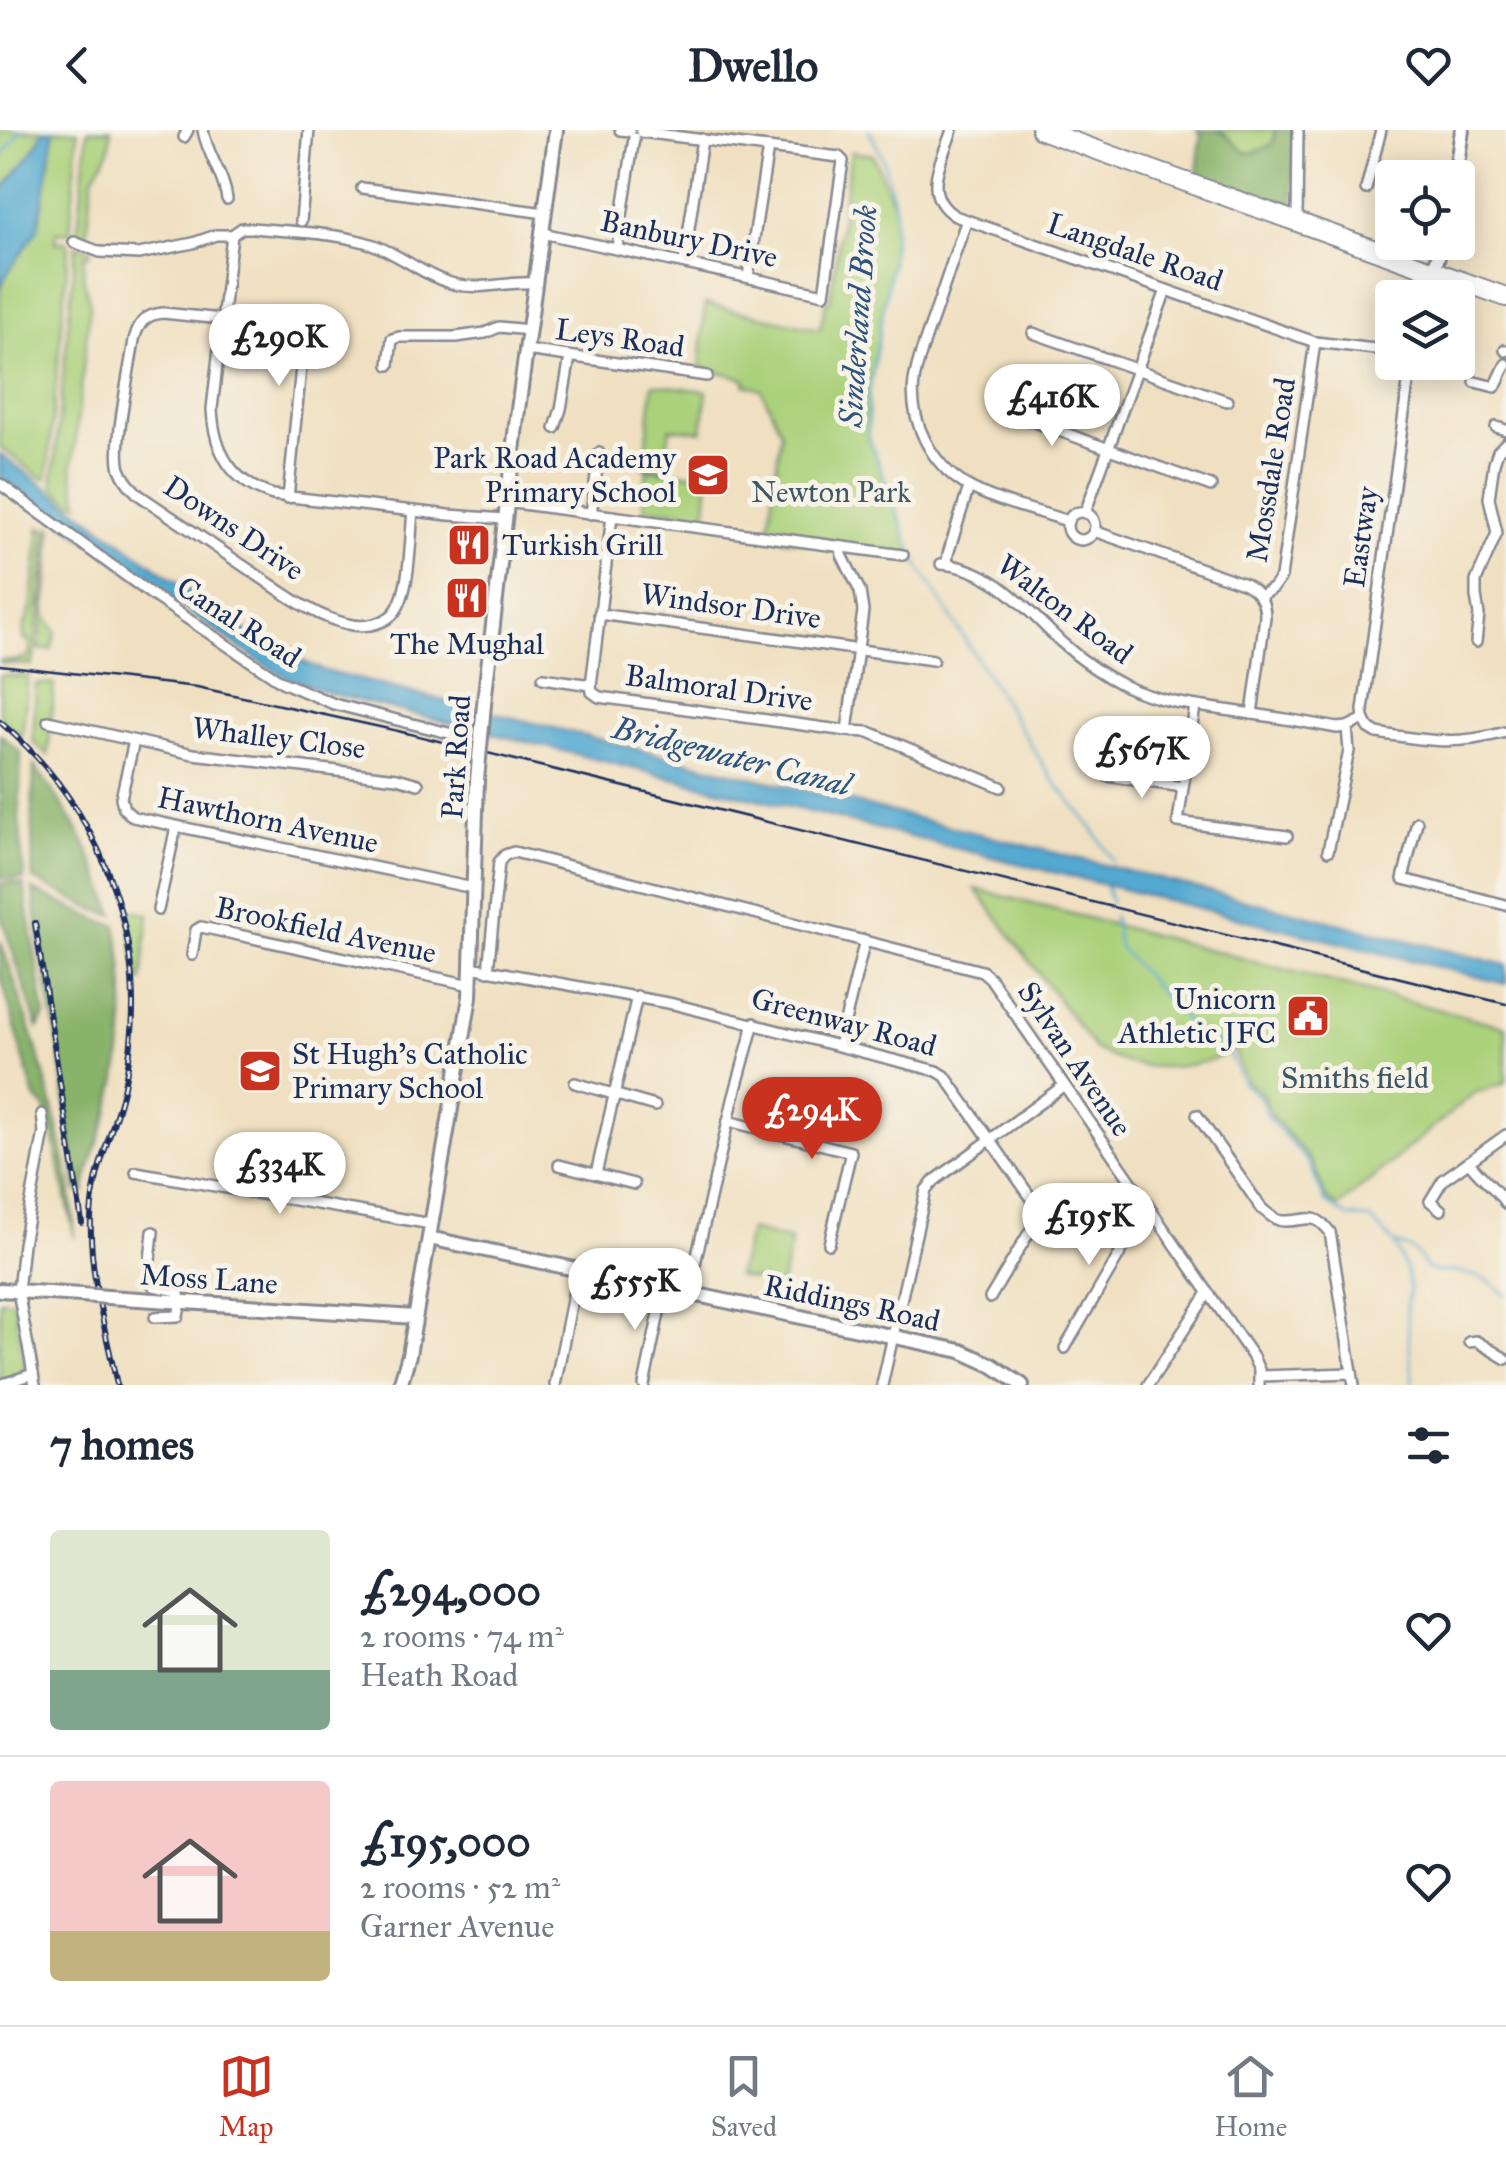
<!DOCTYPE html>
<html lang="en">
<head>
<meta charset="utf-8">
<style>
	:root { --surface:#fff; --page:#f2f2f3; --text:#1f2937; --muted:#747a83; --line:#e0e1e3; --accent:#c8321e }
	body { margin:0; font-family:"IM FELL Great Primer",serif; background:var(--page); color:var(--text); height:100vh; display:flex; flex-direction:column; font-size:38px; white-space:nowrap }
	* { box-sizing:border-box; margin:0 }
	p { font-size:32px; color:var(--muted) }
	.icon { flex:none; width:55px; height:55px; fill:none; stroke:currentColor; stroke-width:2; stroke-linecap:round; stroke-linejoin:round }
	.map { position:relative; height:1255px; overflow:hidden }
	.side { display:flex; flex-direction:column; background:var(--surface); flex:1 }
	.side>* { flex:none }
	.fabs { position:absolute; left:1375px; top:30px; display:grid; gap:20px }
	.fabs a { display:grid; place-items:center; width:100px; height:100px; border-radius:10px; background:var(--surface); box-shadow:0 5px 25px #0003; font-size:50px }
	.price { position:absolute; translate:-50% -85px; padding:0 22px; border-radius:35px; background:#fff; color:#222; font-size:32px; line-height:65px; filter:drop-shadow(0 2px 5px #0008) }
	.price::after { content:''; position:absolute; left:50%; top:60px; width:30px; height:22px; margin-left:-15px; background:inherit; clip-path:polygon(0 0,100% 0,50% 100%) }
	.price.active { background:var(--accent); color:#fff }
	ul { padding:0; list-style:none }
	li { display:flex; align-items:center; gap:30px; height:250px; padding:0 50px }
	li+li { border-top:2px solid var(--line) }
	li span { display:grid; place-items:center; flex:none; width:280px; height:200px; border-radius:10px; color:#555 }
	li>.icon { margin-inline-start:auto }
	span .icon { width:120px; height:120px; fill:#fffc; stroke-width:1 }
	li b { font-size:42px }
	h2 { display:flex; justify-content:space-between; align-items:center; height:120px; padding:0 50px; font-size:42px }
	header { display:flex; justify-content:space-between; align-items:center; height:130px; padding:0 50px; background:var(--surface); font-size:45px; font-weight:700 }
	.dock { display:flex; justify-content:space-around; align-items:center; height:140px; border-top:2px solid var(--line); background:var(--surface); font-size:28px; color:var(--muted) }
	.dock a { display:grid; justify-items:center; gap:5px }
	.dock .active { color:var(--accent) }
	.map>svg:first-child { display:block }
	.green { fill:#acd17b; stroke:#64806c; stroke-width:2.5 }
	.forest { fill:#89b36b; stroke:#527164; stroke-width:2.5 }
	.water { fill:#53a9d0; stroke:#376c97; stroke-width:2.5 }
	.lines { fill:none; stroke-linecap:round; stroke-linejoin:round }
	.stream { stroke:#53a9d0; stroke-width:2.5 }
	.street-casing { stroke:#868890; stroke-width:14 }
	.secondary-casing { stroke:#868890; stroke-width:18 }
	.highway-casing { stroke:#868890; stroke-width:22 }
	.street { stroke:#fff; stroke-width:9 }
	.secondary { stroke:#fff; stroke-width:12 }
	.highway { stroke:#fff; stroke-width:18 }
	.tram { stroke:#1b2f5e; stroke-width:2.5 }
	.rail-casing { stroke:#1b2f5e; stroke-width:6 }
	.rail { stroke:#f7f3e8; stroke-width:2.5; stroke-dasharray:8; stroke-linecap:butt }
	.secondary-bridge-casing { stroke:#868890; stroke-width:18; stroke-linecap:butt }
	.secondary-bridge { stroke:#fff; stroke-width:12 }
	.labels { text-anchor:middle; stroke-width:10; stroke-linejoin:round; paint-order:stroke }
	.street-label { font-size:30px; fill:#1b2f5e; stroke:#f7f3e8 }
	.poi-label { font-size:30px; fill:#1b2f5e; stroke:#f7f3e8; text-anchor:end }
	.park-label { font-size:30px; fill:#3f5865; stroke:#f7f3e8 }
	.water-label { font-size:32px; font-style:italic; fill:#2c5480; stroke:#f7f3e8 }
</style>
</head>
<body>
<header><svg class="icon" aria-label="back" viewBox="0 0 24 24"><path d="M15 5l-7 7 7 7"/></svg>Dwello<svg class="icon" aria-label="heart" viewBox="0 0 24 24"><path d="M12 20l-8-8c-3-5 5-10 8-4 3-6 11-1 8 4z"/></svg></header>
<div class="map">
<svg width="1506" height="1255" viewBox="0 0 1506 1255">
	<rect width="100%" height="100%" fill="#f7f3e8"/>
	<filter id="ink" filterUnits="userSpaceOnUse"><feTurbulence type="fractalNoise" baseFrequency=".01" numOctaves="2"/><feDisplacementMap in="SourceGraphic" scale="20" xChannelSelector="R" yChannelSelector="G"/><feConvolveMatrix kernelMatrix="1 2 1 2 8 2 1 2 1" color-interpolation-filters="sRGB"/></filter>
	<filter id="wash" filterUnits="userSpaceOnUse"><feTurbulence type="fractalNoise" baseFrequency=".0048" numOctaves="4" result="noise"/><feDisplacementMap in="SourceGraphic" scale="40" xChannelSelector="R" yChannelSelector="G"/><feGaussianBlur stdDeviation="2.25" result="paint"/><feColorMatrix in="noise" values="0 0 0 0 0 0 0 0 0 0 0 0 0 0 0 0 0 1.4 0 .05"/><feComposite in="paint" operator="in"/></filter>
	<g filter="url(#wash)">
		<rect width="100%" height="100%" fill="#f0e0c1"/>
		<!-- green -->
		<g class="green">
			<polygon points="0,0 78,0 70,103 56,102 55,113 66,111 69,116 47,348 42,348 0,317"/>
			<polygon points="88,0 111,0 109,20 93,47 86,111 77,108"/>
			<path d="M1217 0H1275L1273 13C1245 33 1240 19 1217 0Z"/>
			<polygon points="851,22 873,25 895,78 891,134 868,268 868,305 915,430 768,407 781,301 761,259 745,254 746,249 700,237 705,174 820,199 826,173 830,170"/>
			<polygon points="76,115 91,120 89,125 84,126 83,147 90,174 72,341 79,373 72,372 54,358 53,351"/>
			<polygon points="653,254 707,261 702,301 670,298 664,339 644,337"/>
			<polygon points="647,340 709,345 706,384 644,378"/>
			<polygon points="40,397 46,399 34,529 32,535 0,533 0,530 19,531 20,528 29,528 30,511 24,509 24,497 31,479"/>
			<polygon points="50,397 52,397 45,486 56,502 51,520 39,519"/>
			<polygon points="0,545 28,547 22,607 0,588"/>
			<polygon points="36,554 54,554 48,625 33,612"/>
			<path d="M976 759 1506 897V953L1474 963 1338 1077 1327 1070 1311 1031 1270 984 1263 965 1247 952 1237 930 1236 919C1193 942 1137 944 1095 919Z"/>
			<polygon points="128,780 149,784 142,851 138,850"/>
			<polygon points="750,1100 791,1111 781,1155 737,1146"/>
			<polygon points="0,1170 13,1171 25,1238 23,1242 0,1251"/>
		</g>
		<!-- forest -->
		<g class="forest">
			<path d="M1197 0C1203 0 1209 0 1215 0 1241 6 1235 39 1273 13L1275 0H1294L1293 74 1291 77 1197 43 1201 4Z"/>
			<polygon points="0,604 21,623 19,688 24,749 0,748"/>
			<path d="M34 636C73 685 94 726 114 785L93 779 33 749 32 688Z"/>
			<polygon points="12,752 24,755 45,886 38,898 0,783 0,754"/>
			<path d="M33 760 102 792 116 795C128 852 127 917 111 973 103 1003 89 1031 84 1062L77 1061 58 911 41 822Z"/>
			<path d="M0 810C27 887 54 966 68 1047 72 1067 73 1087 75 1108L53 1005 45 977 35 968 0 843Z"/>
		</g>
		<!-- water -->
		<g class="water">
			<polygon points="44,0 53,0 53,10 38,99 7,144 0,160 0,63 32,22"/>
			<polygon points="0,324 242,499 274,519 325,541 1506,835 1506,854 328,563 284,546 257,530 0,348"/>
		</g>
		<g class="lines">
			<!-- stream -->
			<g class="stream">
				<polyline points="869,0 883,28 895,78 891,134 868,268 868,305 915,430 1051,647 1093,699 1113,731"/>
				<polyline points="0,29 21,0"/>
				<polyline points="1106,757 1111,772"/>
				<polyline points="1113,786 1119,817 1197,903 1213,910 1227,921 1244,954 1261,968 1267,986 1309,1033 1325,1072 1348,1087 1371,1089 1395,1114 1407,1143 1410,1160 1407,1174 1407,1187 1413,1255"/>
				<polyline points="1396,1114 1409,1118 1417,1124 1426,1138 1438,1142 1456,1141 1488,1150 1506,1165"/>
			</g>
		</g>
	</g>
	<g filter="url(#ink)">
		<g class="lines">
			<defs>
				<g id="street">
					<path d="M203 0C207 25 224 44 227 69"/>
					<polyline points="620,0 630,1"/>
					<path d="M952 0C942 31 920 64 955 86L1315 212 1392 221"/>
					<polyline points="184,7 188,0"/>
					<polyline points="362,58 545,83"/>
					<polyline points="1366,59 1381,0"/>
					<path d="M967 90C956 119 947 148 937 177 929 201 918 226 914 251 909 291 931 334 966 355 995 372 1036 380 1067 391"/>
					<polyline points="301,91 309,0"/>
					<polyline points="1297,92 1298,0"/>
					<polyline points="542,103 824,164 843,31 839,27 641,2"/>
					<path d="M232 105 212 279C214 320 230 352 273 365L449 385 505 389"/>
					<path d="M74 112 100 122 139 124 193 113 216 105H232L242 98H252C292 102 336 102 374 115 403 126 428 149 458 155 484 160 509 151 535 153"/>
					<polyline points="617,118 634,8"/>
					<polyline points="684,133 702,9"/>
					<polyline points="748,147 768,18"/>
					<polyline points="1424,168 1434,141"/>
					<polyline points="1033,203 1227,271"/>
					<polyline points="526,220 707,246"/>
					<polyline points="1505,220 1506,221"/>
					<polyline points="389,235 392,209 399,207 456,207 485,203 499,197 529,200"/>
					<polyline points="1475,252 1495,257 1506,234"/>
					<polyline points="1007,282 1211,356"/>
					<polyline points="1496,297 1506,300"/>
					<polyline points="555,298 561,279 570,227"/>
					<polyline points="0,354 155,467 282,552 334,574 480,611"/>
					<path d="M288 368 303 217 299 200 290 196 163 183C145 184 138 194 134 210 130 239 113 315 120 339 124 350 131 357 139 365 177 391 216 417 254 443 283 462 314 487 348 494 362 498 381 495 392 485 411 467 410 407 413 381"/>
					<polyline points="507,372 903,425"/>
					<circle cx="1081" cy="396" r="14"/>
					<polyline points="1085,383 1166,160"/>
					<polyline points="591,384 599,323"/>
					<path d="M1094 401 1245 454C1259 462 1265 471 1265 487L1252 584"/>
					<polyline points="841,417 842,425 860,461 863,481 847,601"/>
					<path d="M941 434C994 438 1026 479 1061 512 1080 529 1102 545 1125 556 1165 575 1210 577 1253 584 1281 588 1309 593 1337 598L1347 597 1364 589"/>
					<polyline points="947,434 948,424 969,357"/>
					<polyline points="1260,466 1273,458 1281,447 1315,212"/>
					<polyline points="599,484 933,530"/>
					<polyline points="1476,512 1479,485 1476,466 1476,451 1497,403 1489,368 1494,333 1498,321 1506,313"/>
					<polyline points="543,548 591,555"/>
					<polyline points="591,555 592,562 599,567 847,601 869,602 1001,657"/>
					<polyline points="591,555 612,386"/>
					<polyline points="1195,576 1178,692 1287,706"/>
					<polyline points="1364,589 1363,580 1411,232"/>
					<path d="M1364 589 1369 598 1377 603C1427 611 1456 616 1506 602"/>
					<polyline points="48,591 193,624 397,648 418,654"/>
					<polyline points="134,611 121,668 124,679 133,687 473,758"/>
					<polyline points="1107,646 1183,657"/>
					<polyline points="1417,692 1403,749 1506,775"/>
					<polyline points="1328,721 1349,621 1347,597"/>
					<polyline points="158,780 176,697"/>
					<polyline points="192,825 196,800 201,797 471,855"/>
					<polyline points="471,837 673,874 937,941 945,946 1032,1069 1037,1081 1036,1091 990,1168"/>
					<polyline points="488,841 499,732 505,725 514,722 982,841 990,848 1253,1227 1259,1240 1259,1255"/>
					<polyline points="839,916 865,810"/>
					<polyline points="575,953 655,976"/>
					<path d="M1197 985 1262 1079C1269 1084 1275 1091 1284 1091 1306 1092 1313 1080 1330 1102L1354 1255"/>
					<polyline points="728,991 851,1022 829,1114"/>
					<path d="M1469 1032C1480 1047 1496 1058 1506 1074"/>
					<polyline points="559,1035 634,1054"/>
					<polyline points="136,1042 431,1094"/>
					<polyline points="596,1044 637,866"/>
					<polyline points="1441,1080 1430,1071 1443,1050 1506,1005"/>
					<polyline points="153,1102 148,1149 154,1156 178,1161 181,1172 178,1186 155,1187"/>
					<polyline points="688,1164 733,970 754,893"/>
					<polyline points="1469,1212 1476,1211 1506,1229"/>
					<polyline points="1065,1218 1147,1077"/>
					<polyline points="1260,1246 1352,1243"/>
					<polyline points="0,1255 33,1244"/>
					<polyline points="35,1255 18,1161 23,1114 44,1002 42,984"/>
					<polyline points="555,1255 578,1140"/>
					<polyline points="644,1255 664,1159"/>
					<polyline points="882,1255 926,1060 934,1051 1063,956"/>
					<polyline points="1148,1255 1208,1163"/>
				</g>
				<g id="secondary">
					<polyline points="1455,48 1462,0"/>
					<polyline points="1434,141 1442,112"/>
					<polyline points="485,564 517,287 556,0"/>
					<polyline points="429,1108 961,1221 992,1235 1022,1255"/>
					<polyline points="0,1160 81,1165"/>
					<polyline points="108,1167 415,1187"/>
					<polyline points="400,1255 409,1225 470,867 477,650"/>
				</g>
				<polyline id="highway" points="1041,0 1506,167"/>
			</defs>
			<!-- street casing -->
			<use href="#street" class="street-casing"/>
			<!-- secondary casing -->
			<use href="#secondary" class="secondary-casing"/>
			<!-- highway casing -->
			<use href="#highway" class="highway-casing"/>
			<!-- street -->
			<use href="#street" class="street"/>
			<!-- secondary -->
			<use href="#secondary" class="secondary"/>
			<!-- highway -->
			<use href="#highway" class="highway"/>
			<!-- tram -->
			<polyline class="tram" points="0,535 197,557 398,601 1506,874"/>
			<defs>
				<g id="rail">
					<path d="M0 592C106 681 154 820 124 956 114 1001 92 1042 91 1089 89 1145 106 1201 117 1255"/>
					<polyline points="35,793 82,1093"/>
				</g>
			</defs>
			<!-- rail casing -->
			<use href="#rail" class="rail-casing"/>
			<!-- rail -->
			<use href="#rail" class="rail"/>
			<defs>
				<g id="secondary-bridge">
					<polyline points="477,650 485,564"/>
					<polyline points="81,1165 108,1167"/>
				</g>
			</defs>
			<!-- secondary-bridge casing -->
			<use href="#secondary-bridge" class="secondary-bridge-casing"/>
			<!-- secondary-bridge -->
			<use href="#secondary-bridge" class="secondary-bridge"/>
		</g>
	</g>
	<!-- icons -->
	<defs>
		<symbol id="school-square" viewBox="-11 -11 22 22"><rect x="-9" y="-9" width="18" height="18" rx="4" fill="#c8321e" stroke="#f7f3e8"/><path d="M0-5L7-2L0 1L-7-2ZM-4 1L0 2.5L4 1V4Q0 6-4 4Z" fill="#fff"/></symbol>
		<symbol id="restaurant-square" viewBox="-11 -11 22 22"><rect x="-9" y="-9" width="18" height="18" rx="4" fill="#c8321e" stroke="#f7f3e8"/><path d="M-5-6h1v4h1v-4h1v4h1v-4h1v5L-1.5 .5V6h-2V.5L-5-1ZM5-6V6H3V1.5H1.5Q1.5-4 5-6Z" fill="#fff"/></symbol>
		<symbol id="civic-square" viewBox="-11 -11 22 22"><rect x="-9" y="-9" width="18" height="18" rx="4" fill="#c8321e" stroke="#f7f3e8"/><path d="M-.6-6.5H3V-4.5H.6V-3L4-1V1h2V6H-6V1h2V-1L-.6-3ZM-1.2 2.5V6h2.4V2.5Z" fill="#fff"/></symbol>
	</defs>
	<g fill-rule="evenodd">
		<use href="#school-square" x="683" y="320" width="50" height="50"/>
		<use href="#restaurant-square" x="444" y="390" width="50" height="50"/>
		<use href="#restaurant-square" x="442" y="443" width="50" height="50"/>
		<use href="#civic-square" x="1283" y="861" width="50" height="50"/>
		<use href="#school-square" x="235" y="916" width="50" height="50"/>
	</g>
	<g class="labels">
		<!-- street labels -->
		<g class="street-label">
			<text transform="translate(689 109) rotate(12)" y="10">Banbury Drive</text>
			<text transform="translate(1135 122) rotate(19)" y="10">Langdale Road</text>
			<text transform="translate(620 208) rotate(8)" y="10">Leys Road</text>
			<text transform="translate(1271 340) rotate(-81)" y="10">Mossdale Road</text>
			<text transform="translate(234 398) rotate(34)" y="10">Downs Drive</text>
			<text transform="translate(1361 407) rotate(-82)" y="10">Eastway</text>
			<text transform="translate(731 476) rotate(8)" y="10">Windsor Drive</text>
			<text transform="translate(1065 479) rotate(37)" y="10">Walton Road</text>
			<text transform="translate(239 492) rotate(33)" y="10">Canal Road</text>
			<text transform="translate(719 558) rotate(8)" y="10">Balmoral Drive</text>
			<text transform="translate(279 608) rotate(7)" y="10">Whalley Close</text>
			<text transform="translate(456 627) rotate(-86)" y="10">Park Road</text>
			<text transform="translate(268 690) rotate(12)" y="10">Hawthorn Avenue</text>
			<text transform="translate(326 800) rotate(12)" y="10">Brookfield Avenue</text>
			<text transform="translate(844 892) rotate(15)" y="10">Greenway Road</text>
			<text transform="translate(1075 929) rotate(56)" y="10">Sylvan Avenue</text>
			<text transform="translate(209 1149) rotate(4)" y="10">Moss Lane</text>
			<text transform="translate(852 1173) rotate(12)" y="10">Riddings Road</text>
		</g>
		<!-- poi labels -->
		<g class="poi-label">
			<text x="676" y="338">Park Road Academy<tspan x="676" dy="34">Primary School</tspan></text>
			<text x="502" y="425" text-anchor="start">Turkish Grill</text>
			<text x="467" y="524" text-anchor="middle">The Mughal</text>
			<text x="1276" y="879">Unicorn<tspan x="1276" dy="34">Athletic JFC</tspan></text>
			<text x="292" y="934" text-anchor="start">St Hugh's Catholic<tspan x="292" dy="34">Primary School</tspan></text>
		</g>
		<!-- park labels -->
		<g class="park-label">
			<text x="831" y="372">Newton Park</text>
			<text x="1355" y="958">Smiths field</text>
		</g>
		<!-- water labels -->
		<g class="water-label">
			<text transform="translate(858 186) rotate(-86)" y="11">Sinderland Brook</text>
			<text transform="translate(732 626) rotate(14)" y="11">Bridgewater Canal</text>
		</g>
	</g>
</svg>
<div class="fabs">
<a><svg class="icon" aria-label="locate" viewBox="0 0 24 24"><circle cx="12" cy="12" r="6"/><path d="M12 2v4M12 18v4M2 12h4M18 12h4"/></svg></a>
<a><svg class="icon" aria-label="layers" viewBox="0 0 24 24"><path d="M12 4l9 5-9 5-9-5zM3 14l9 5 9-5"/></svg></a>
</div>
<b class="price" style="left:279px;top:259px">£290K</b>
<b class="price" style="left:1052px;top:319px">£416K</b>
<b class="price" style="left:1142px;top:671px">£567K</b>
<b class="price active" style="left:812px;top:1032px">£294K</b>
<b class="price" style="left:280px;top:1087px">£334K</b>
<b class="price" style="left:1089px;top:1138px">£195K</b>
<b class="price" style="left:635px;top:1203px">£555K</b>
</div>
<section class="side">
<h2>7 homes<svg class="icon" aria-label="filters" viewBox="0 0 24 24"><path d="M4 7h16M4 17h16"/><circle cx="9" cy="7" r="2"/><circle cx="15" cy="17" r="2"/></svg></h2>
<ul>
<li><span style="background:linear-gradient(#dfe7d0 70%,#7fa58c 0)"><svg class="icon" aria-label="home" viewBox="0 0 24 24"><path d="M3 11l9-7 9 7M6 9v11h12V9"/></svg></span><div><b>£294,000</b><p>2 rooms · 74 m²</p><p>Heath Road</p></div><svg class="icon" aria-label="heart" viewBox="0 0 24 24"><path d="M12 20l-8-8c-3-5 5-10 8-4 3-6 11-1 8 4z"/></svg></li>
<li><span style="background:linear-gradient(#f6c9c9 75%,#c2b280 0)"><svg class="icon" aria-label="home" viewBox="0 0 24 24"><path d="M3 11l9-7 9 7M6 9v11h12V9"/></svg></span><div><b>£195,000</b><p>2 rooms · 52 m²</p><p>Garner Avenue</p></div><svg class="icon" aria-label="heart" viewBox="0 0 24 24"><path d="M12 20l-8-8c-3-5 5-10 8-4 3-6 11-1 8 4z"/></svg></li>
</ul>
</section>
<nav class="dock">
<a class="active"><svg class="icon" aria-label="map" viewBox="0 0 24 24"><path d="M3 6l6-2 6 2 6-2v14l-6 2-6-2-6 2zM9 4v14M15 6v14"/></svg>Map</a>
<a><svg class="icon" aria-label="saved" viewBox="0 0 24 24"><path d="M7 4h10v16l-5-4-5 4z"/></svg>Saved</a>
<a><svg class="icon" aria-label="home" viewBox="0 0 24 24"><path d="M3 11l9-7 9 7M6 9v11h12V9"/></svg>Home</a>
</nav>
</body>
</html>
